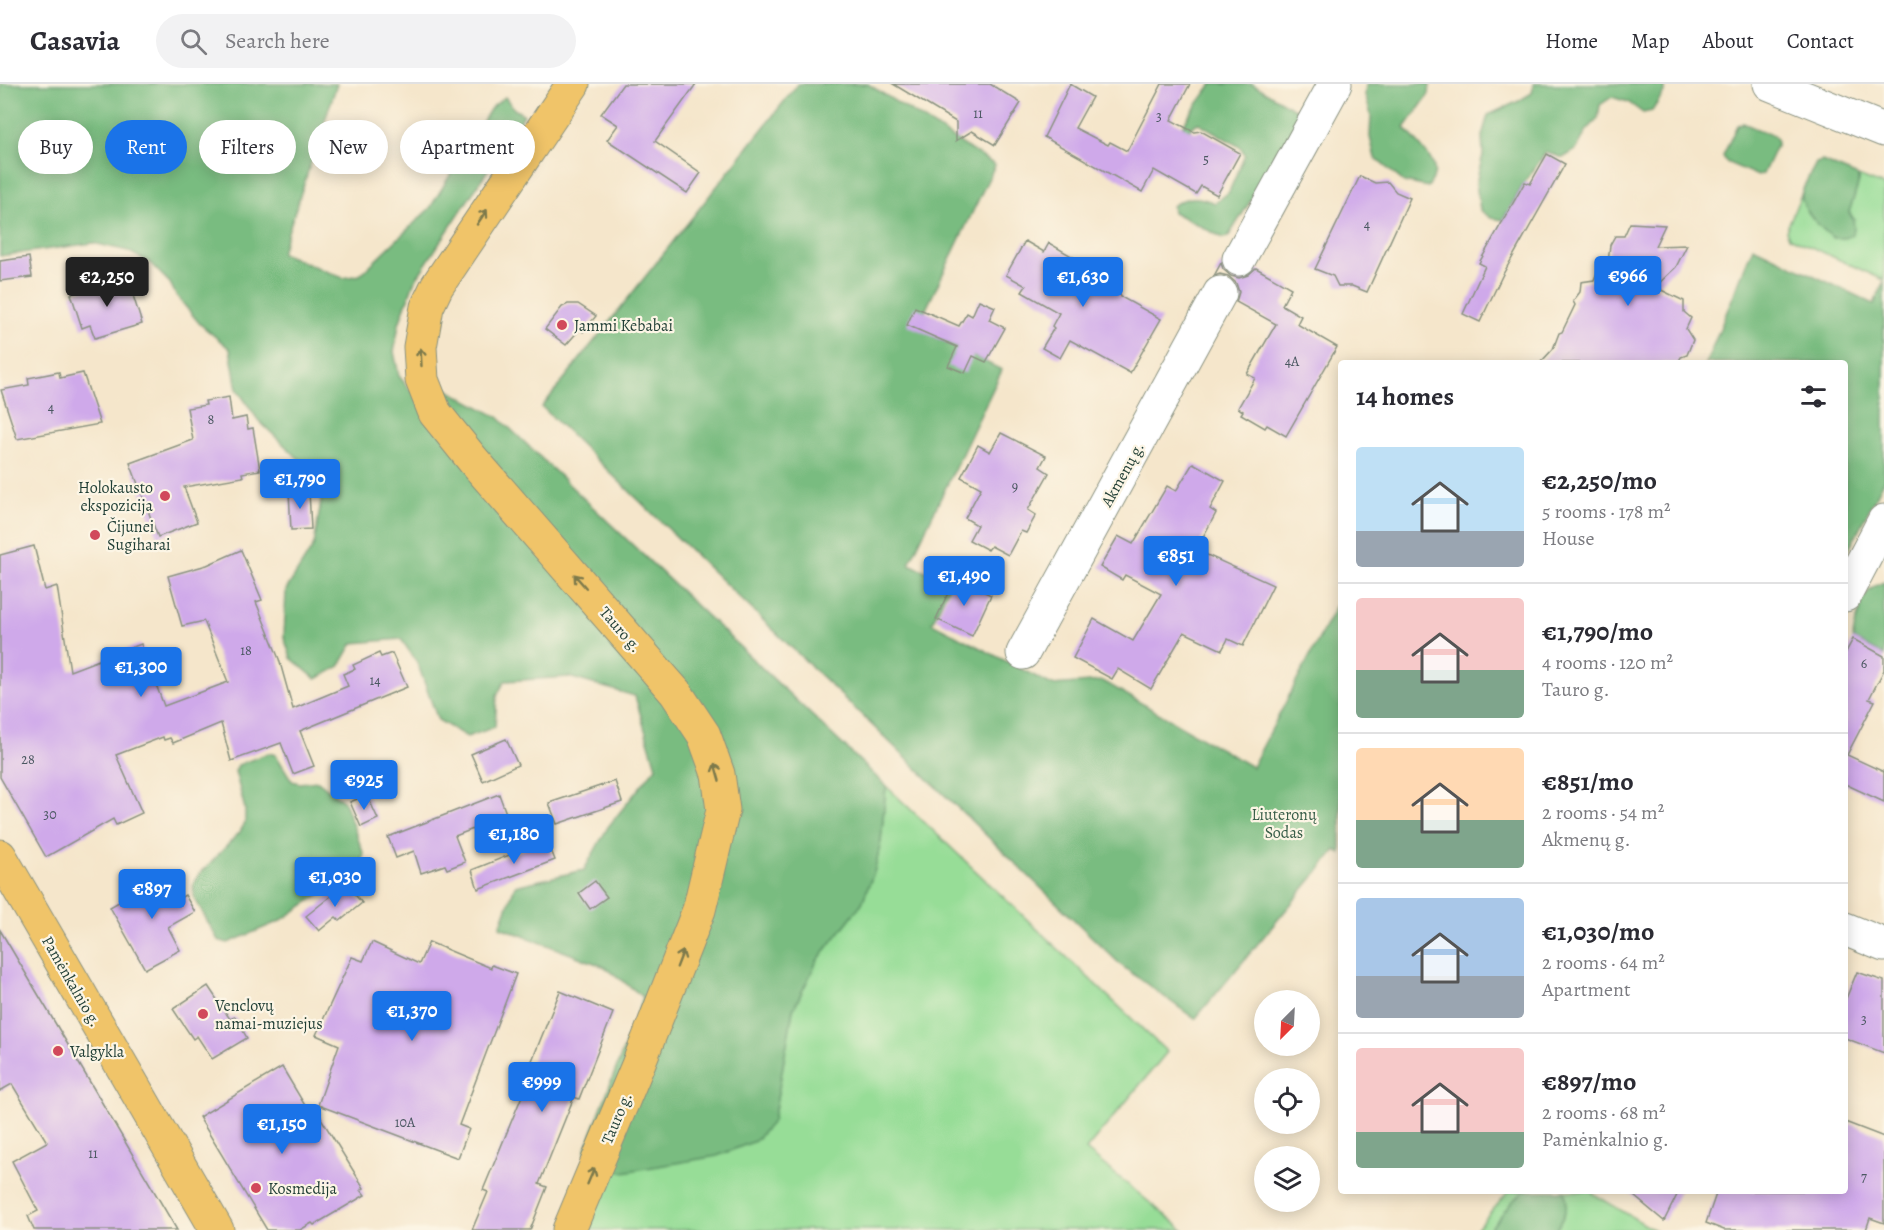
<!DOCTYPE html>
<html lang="en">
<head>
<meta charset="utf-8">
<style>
	:root { --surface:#fff; --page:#f2f2f3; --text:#2b2b33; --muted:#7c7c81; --line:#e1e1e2; --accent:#1a73e8 }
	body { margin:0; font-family:Alegreya,serif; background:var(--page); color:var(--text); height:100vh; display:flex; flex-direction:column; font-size:22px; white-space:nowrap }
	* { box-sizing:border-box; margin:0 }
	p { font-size:20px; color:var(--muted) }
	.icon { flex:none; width:33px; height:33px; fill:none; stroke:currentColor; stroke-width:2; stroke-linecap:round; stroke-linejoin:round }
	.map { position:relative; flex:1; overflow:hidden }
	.sheet { position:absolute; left:1338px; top:276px; width:510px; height:834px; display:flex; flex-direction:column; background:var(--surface); border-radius:6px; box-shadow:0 3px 15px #0003 }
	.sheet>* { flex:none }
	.guide { position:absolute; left:18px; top:36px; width:570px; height:54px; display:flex; gap:12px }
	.needle { width:39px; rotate:204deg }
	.controls { position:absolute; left:1254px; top:906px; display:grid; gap:12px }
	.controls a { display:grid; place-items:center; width:66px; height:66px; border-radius:50%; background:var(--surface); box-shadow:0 3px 15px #0003; font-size:30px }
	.price { position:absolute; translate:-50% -51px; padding:0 14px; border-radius:6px; background:var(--accent); color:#fff; font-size:20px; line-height:39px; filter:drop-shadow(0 2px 3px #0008) }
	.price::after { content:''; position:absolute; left:50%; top:36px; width:18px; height:14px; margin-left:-9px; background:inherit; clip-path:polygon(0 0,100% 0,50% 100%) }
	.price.selected { background:#222; color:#fff }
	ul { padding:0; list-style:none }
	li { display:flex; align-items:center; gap:18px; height:150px; padding:0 18px }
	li+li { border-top:2px solid var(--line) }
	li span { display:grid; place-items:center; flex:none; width:168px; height:120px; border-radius:6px; color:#555 }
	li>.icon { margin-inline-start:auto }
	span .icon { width:72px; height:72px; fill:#fffc; stroke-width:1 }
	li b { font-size:26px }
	h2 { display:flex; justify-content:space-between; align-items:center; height:72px; padding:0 18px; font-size:26px }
	.pill { padding:0 21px; border-radius:27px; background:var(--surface); box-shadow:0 3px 15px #0003; font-size:21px; line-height:54px }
	.pill.selected { background:var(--accent); color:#fff }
	header { display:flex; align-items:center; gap:36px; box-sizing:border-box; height:84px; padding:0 30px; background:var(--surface); border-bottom:2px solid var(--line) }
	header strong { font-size:28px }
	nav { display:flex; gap:33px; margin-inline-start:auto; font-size:21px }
	.search { width:420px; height:54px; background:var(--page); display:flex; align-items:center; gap:15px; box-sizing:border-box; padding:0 21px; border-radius:33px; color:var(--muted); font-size:22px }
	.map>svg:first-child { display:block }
	.green { fill:#97dd97; stroke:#5b8d66; stroke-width:1.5 }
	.forest { fill:#79bc80; stroke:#4c7c5a; stroke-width:1.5 }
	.building { fill:#cfa9ea }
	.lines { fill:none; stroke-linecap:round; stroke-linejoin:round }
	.minor-casing { stroke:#8a9280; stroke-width:35 }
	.major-casing { stroke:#8a9280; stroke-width:35 }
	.minor { stroke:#fff; stroke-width:33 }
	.major { stroke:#f0c469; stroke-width:33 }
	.oneway { stroke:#7d7a4c }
	.poi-dot { fill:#d1495b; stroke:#fcf5e5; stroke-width:2 }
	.labels { text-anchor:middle; stroke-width:4.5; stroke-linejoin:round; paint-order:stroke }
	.number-label { font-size:14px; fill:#4b5862 }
	.poi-label { font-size:16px; fill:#1f3d34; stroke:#fcf5e5; text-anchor:start }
	.street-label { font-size:16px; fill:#1f3d34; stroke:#fcf5e5 }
	.park-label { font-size:16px; fill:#375d48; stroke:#fcf5e5 }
</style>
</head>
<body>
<header>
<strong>Casavia</strong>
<div class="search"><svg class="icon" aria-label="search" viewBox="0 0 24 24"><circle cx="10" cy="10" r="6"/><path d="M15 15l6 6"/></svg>Search here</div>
<nav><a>Home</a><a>Map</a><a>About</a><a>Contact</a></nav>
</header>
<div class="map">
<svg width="1884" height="1146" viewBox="0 0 1884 1146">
	<rect width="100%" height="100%" fill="#fcf5e5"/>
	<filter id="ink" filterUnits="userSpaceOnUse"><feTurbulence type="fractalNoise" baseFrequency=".0167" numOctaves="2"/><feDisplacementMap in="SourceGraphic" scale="12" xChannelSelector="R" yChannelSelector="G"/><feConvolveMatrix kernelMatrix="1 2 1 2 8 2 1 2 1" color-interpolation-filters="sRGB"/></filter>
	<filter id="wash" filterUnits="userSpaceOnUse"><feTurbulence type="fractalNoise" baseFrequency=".008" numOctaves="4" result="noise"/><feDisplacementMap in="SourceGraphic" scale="24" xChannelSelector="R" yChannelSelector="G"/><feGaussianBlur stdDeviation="1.35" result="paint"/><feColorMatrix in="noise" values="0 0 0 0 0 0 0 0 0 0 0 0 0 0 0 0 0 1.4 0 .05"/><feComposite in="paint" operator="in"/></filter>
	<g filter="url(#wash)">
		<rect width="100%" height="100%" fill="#f5e6cb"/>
		<!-- green -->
		<g class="green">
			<polygon points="1858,92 1884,102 1884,196 1789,153 1786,147 1802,108 1802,115 1854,135 1849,128 1858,101"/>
			<polygon points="886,702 1167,968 1086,1066 1183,1146 584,1146 609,1085 773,1037 793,926 817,877 862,819 875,785 881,757"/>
			<polygon points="1509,1107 1525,1107 1512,1118 1489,1146 1476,1146"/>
			<path d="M1564 1107H1589L1654 1146H1556C1563 1132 1571 1123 1564 1107Z"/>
		</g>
		<!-- forest -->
		<g class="forest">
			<polygon points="0,0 337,0 281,169 343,194 360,191 430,124 491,24 505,13 514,25 524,31 414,198 399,240 394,268 399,292 410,306 437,300 498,333 886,702 881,757 875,785 862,819 817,877 793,926 773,1037 755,1057 717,1072 623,1088 609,1085 585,1067 643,913 605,883 500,843 515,802 584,786 608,743 656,683 635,612 569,593 505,597 497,611 495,643 467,653 438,636 417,578 401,555 353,559 339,583 316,595 291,574 284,553 286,506 314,461 321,417 302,378 258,336 237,305 230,265 200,240 176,211 170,199 150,179 128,167 93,159 0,172"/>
			<polygon points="798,0 868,0 995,81 917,244 1002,286 909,480 951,498 932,539 1052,601 1103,597 1252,683 1341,512 1341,770 1336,766 1195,935 1122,882 542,323"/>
			<path d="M1212 0H1252L1298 27 1302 34 1228 153 1223 154 1173 128 1172 122C1188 111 1198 112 1215 119L1229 108 1245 70 1240 63 1199 39C1188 42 1183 56 1177 65 1177 41 1199 19 1212 0Z"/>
			<path d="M1366 0H1430L1429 10 1405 44C1413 54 1432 72 1434 84 1436 92 1432 97 1428 103L1404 98 1375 74 1370 53 1371 31 1365 11Z"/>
			<polygon points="1534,0 1665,0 1665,7 1652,27 1643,29 1628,18 1612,13 1600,21 1598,35 1587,46 1576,66 1563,74 1546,68 1525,98 1503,136 1491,134 1480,126 1476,99 1483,71 1482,52 1488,31 1517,18 1532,9"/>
			<polygon points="1743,39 1776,53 1777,60 1763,90 1758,92 1726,78 1723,72 1737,41"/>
			<path d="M1822 77 1858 92V101L1849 128C1854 136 1855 142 1853 151L1845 154H1833C1822 145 1799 124 1802 109 1804 99 1812 88 1816 79Z"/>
			<polygon points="1753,163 1874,220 1884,197 1884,397 1845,472 1845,279 1706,279"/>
			<path d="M1884 498V572L1853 555C1853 546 1855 540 1858 531 1865 513 1864 506 1884 498Z"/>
			<polygon points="268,669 276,671 292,697 299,699 318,697 344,718 364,771 357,785 280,837 228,859 218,856 194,813 193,801 198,792 240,748 245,738 245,725 235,687 238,681"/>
			<path d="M1525 1107H1564C1571 1123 1563 1132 1556 1146H1489L1512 1118Z"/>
		</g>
		<g id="blocks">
			<!-- building -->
			<g class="building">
				<polygon points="623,0 696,0 655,57 701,89 687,109 607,56 618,41 601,30"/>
				<polygon points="893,0 990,0 1021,19 995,61 972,47 956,57 956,38"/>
				<polygon points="1070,0 1092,13 1075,44 1108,61 1110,58 1127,67 1162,0 1190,0 1171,36 1194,48 1201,47 1240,69 1217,111 1201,102 1196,110 1154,86 1142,108 1044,53"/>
				<polygon points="1547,70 1565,80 1502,192 1480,238 1463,230 1485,182 1479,179 1525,98 1530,100"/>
				<polygon points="1360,92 1375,99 1388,98 1396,108 1410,114 1367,208 1352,202 1338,202 1333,192 1315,185"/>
				<polygon points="1630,139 1665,141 1655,162 1687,161 1676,183 1655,203 1684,217 1684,228 1691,234 1686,245 1693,256 1687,271 1681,273 1678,279 1540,279 1553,265 1559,249 1562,248 1575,221 1573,217 1580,208 1581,198 1594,196 1598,186 1608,179 1610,161 1615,152 1624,152"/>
				<polygon points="1025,157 1044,168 1049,159 1075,174 1070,184 1096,199 1111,198 1117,204 1121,213 1161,235 1130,289 1070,256 1060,274 1042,264 1054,244 1052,242 1059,229 1022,208 1026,202 1006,191"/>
				<polygon points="29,173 32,193 0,197 0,177"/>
				<polygon points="1221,179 1223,185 1231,192 1239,194 1248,191 1256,184 1291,204 1282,221 1301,232 1297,240 1337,263 1286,352 1267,341 1265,344 1241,330 1243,327 1238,324 1255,294 1247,290 1276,240 1236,218 1239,208 1236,199 1228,192 1220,190 1214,192"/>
				<polygon points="127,192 142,240 95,254 90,241 82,244 71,210"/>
				<polygon points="979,216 995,223 989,236 1005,244 986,278 973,272 965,289 948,282 957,263 907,241 915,223 959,242 967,229 972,232"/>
				<polygon points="568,220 578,220 596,232 583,248 580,245 566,261 545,245 562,223"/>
				<polygon points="59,288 60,294 83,289 100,340 17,355 1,306 29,301 28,294"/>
				<polygon points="229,313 232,336 246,333 248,345 253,344 260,386 242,389 243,393 184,403 197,438 158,453 130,379 193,356 187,324 206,321 205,317"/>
				<polygon points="1001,349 1046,372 1040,383 1049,389 1028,426 1036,431 1026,449 1021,447 1008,471 991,462 988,466 969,456 977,441 965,434 981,404 961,393 978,361 990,368"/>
				<polygon points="1193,379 1225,397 1210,425 1216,429 1196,466 1273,501 1243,562 1228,555 1222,566 1184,548 1151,605 1118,585 1112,595 1073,574 1094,535 1133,557 1161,510 1125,491 1122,496 1100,483 1118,452 1133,460 1167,402 1176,407"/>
				<polygon points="289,407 309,407 311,445 291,446"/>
				<polygon points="34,462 45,506 57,502 70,587 141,560 164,622 228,598 204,537 182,542 168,492 207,481 241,466 262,516 256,518 279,575 293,625 348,602 343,590 355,585 353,581 379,569 381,573 392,569 407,603 300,647 314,682 293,690 281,659 231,677 221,639 173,659 170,654 164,656 163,653 116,671 142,729 116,741 113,735 46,773 0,693 0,471"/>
				<polygon points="955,494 991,511 972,552 936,535"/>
				<polygon points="1853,555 1884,572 1884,586 1869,615 1875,617 1847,671 1884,688 1884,718 1845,700 1845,570"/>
				<polygon points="506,655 518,681 483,697 471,670"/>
				<polygon points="615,697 622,718 557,740 549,719"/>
				<polygon points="499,710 507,732 455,752 465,778 447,785 445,781 421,789 414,767 396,774 388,753"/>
				<polygon points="367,711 378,735 361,743 350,718"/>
				<polygon points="547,756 555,776 478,805 472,786"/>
				<polygon points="166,791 180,814 185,811 195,828 168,843 180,866 145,885 110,823"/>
				<polygon points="595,797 607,813 590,825 579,809"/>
				<polygon points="346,800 362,819 340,837 336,833 319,847 306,832"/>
				<polygon points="0,846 51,932 177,1146 34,1146 28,1132 38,1127 12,1077 47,1058 12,1000 0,1007"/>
				<polygon points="372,858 419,880 429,858 491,884 492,881 516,890 459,1041 469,1045 458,1074 318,1021 339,961 316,951 352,873 363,877"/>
				<polygon points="1857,888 1884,897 1884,969 1845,954 1845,917"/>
				<polygon points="208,902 230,935 235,933 247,954 212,975 197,952 193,955 173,925"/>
				<polygon points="560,907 613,929 579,1015 574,1013 539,1100 547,1103 530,1146 472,1146 488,1108 483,1106 529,995 525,994"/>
				<polygon points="282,983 313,1035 316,1026 364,1104 361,1106 365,1111 314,1141 312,1139 300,1146 267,1146 199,1033"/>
				<polygon points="1845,1038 1884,1053 1884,1139 1870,1134 1866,1146 1724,1146 1706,1139 1717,1107 1845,1107"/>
				<polygon points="1628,1107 1679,1107 1664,1137"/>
			</g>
		</g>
	</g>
	<g filter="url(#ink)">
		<use href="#blocks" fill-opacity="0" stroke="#8a9280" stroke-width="1.5"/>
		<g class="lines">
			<defs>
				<g id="minor">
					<polyline points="1770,0 1884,46"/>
					<polyline points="1239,175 1335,0"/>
					<polyline points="1845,511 1884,437"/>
					<polyline points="1023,569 1220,209"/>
					<polyline points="1845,845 1884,861"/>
				</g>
				<g id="major">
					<polyline points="0,772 217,1146"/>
					<polyline points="569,1146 638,981 699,826 723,726 718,690 704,651 676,609 473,376 435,329 422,296 420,263 427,223 437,202 573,0"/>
				</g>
			</defs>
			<!-- minor casing -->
			<use href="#minor" class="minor-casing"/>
			<!-- major casing -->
			<use href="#major" class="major-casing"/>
			<!-- minor -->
			<use href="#minor" class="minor"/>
			<!-- major -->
			<use href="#major" class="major"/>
		</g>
		<!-- one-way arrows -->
		<defs><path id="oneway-shaft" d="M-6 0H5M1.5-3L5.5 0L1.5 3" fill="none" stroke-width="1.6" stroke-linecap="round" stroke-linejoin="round" transform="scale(1.5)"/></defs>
		<g class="oneway">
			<use href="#oneway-shaft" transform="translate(482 133) rotate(-56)"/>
			<use href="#oneway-shaft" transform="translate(421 273) rotate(-93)"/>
			<use href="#oneway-shaft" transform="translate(580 497) rotate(-131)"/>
			<use href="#oneway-shaft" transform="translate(717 688) rotate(-106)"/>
			<use href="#oneway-shaft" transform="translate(680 875) rotate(-69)"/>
			<use href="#oneway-shaft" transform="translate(591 1092) rotate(-67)"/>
		</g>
	</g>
	<!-- markers -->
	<g class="poi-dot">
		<circle cx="562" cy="241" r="6"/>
		<circle cx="165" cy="412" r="6"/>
		<circle cx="95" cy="451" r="6"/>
		<circle cx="203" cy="930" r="6"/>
		<circle cx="58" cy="967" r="6"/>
		<circle cx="256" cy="1104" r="6"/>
	</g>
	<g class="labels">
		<!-- number labels -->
		<g class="number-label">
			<text x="978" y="34">11</text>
			<text x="1159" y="37">3</text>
			<text x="1206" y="80">5</text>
			<text x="1367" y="145">4</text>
			<text x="1292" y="282">4A</text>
			<text x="51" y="328">4</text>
			<text x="211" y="340">8</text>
			<text x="1015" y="407">9</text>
			<text x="246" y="571">18</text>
			<text x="1864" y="584">6</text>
			<text x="375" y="601">14</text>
			<text x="28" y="680">28</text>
			<text x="50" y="735">30</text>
			<text x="1864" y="940">3</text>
			<text x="405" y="1043">10A</text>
			<text x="93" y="1074">11</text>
			<text x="1864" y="1098">7</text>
		</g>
		<!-- poi labels -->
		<g class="poi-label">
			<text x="574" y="247">Jammi Kebabai</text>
			<text x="153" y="409" text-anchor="end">Holokausto<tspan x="153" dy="18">ekspozicija</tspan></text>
			<text x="107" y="448">Čijunei<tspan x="107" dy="18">Sugiharai</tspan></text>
			<text x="215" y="927">Venclovų<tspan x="215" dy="18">namai-muziejus</tspan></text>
			<text x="70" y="973">Valgykla</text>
			<text x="268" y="1110">Kosmedija</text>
		</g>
		<!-- street labels -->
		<g class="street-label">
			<text transform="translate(1122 390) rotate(-61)" y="6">Akmenų g.</text>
			<text transform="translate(621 545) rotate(49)" y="6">Tauro g.</text>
			<text transform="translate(72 897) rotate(60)" y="6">Pamėnkalnio g.</text>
			<text transform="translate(616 1034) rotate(-67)" y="6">Tauro g.</text>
		</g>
		<!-- park labels -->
		<g class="park-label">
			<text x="1284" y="736">Liuteronų<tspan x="1284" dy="18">Sodas</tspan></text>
		</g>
	</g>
</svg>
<div class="controls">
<a><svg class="needle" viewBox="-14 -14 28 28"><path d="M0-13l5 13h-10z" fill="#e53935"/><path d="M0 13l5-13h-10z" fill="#7c7c81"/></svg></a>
<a><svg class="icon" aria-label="locate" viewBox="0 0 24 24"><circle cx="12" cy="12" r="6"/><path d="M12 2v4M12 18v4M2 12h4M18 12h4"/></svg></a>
<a><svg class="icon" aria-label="layers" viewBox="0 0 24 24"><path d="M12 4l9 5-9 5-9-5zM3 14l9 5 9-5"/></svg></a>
</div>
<b class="price" style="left:1628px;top:223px">€966</b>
<b class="price selected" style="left:107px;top:224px">€2,250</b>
<b class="price" style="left:1083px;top:224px">€1,630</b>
<b class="price" style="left:300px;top:426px">€1,790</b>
<b class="price" style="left:1176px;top:503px">€851</b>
<b class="price" style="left:964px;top:523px">€1,490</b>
<b class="price" style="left:141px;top:614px">€1,300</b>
<b class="price" style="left:364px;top:727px">€925</b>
<b class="price" style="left:514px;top:781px">€1,180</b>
<b class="price" style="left:335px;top:824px">€1,030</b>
<b class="price" style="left:152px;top:836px">€897</b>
<b class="price" style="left:412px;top:958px">€1,370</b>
<b class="price" style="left:542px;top:1029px">€999</b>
<b class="price" style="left:282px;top:1071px">€1,150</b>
<div class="guide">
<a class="pill">Buy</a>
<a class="pill selected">Rent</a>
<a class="pill">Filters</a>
<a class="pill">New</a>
<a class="pill">Apartment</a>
</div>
<section class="sheet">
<h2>14 homes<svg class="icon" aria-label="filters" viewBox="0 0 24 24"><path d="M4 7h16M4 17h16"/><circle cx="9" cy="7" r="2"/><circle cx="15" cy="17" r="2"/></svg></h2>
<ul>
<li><span style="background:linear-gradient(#bfe0f5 70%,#9aa5b1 0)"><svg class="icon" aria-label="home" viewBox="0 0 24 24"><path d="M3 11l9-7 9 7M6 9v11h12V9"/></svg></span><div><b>€2,250/mo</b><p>5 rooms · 178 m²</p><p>House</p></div></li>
<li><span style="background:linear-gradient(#f6c9c9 60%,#7fa58c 0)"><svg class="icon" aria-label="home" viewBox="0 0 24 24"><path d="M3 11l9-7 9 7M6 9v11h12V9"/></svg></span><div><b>€1,790/mo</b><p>4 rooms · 120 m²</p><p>Tauro g.</p></div></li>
<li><span style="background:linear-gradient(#ffd9b3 60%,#7fa58c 0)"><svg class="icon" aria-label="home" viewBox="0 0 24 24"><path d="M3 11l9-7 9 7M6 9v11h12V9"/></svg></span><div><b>€851/mo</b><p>2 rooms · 54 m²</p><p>Akmenų g.</p></div></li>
<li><span style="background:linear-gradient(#a9c7e8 65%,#9aa5b1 0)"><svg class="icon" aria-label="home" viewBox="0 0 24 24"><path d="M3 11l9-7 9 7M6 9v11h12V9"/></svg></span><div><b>€1,030/mo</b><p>2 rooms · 64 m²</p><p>Apartment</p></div></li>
<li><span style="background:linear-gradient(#f6c9c9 70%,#7fa58c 0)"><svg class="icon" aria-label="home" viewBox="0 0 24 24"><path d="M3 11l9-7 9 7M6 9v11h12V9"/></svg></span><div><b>€897/mo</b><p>2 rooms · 68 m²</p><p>Pamėnkalnio g.</p></div></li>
</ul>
</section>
</div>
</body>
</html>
